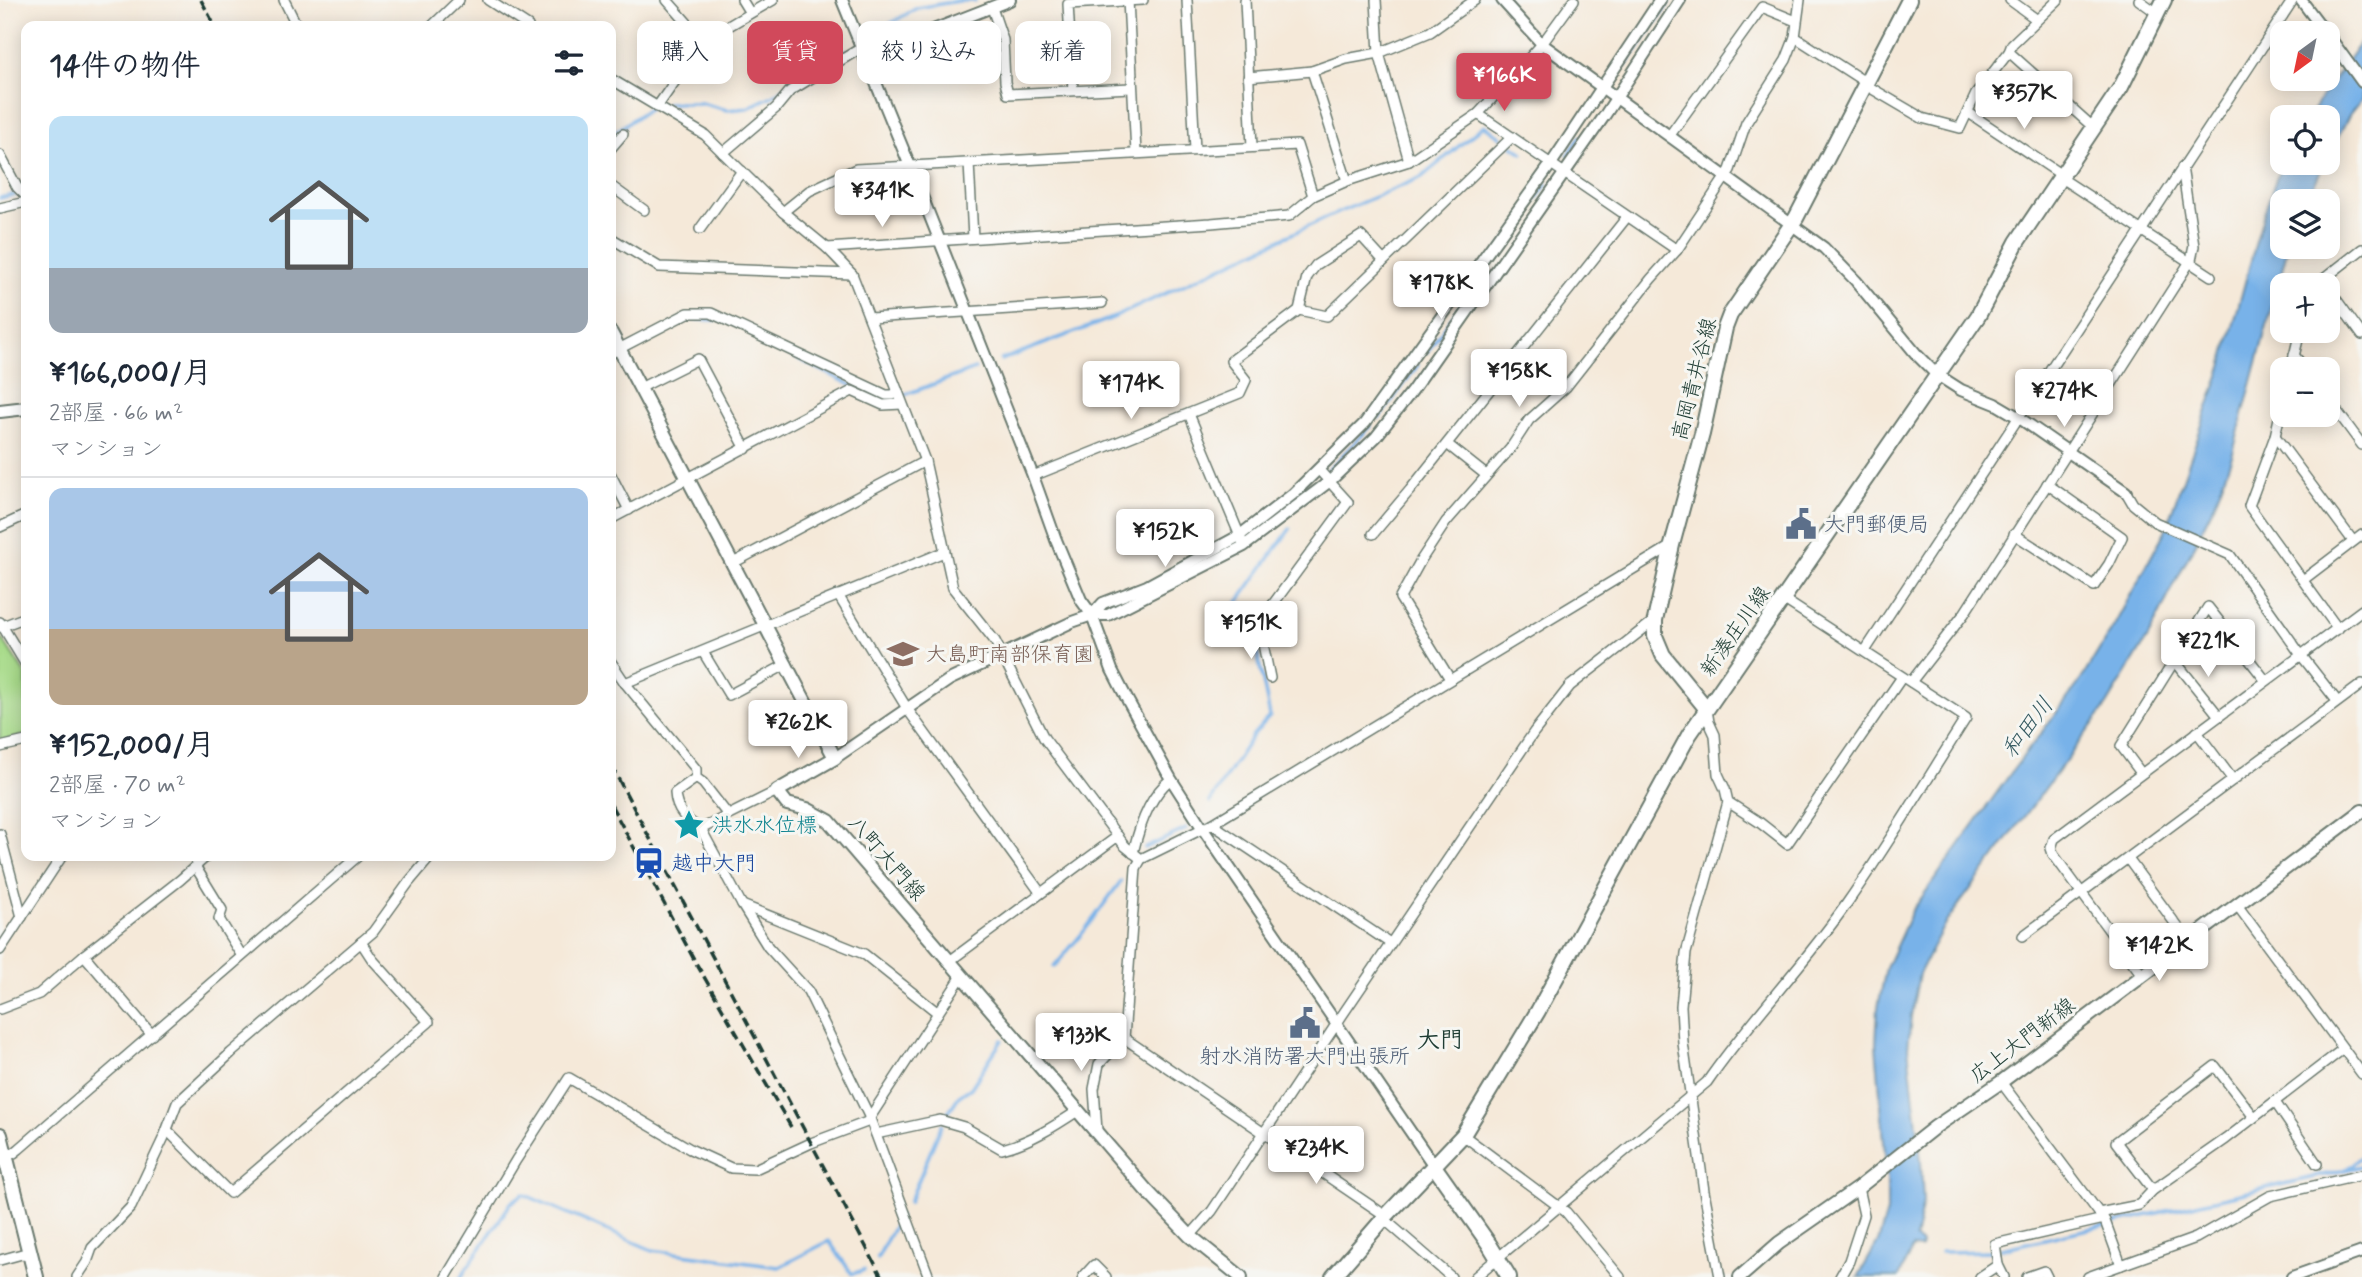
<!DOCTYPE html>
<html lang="ja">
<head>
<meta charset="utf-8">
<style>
	:root { --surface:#fff; --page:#f2f2f3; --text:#1f2937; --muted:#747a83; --line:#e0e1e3; --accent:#d1495b }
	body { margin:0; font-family:Mynerve,"Klee One",sans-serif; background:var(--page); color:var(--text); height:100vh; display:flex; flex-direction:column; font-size:26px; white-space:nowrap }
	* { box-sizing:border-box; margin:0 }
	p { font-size:23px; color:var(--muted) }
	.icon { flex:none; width:38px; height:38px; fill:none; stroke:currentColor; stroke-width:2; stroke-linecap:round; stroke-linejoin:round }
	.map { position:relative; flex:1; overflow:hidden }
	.sheet { position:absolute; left:21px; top:21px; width:595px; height:840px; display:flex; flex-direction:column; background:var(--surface); border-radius:14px; box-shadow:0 4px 18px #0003 }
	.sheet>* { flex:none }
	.top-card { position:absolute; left:637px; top:21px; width:665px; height:63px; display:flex; gap:14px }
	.needle { width:46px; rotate:213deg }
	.tools { position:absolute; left:2270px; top:21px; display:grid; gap:14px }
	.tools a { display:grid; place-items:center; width:70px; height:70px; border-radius:14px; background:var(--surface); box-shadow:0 4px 18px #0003; font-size:35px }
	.price { position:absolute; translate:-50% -60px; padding:0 16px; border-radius:7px; background:#fff; color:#222; font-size:23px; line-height:46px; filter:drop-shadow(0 2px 4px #0008) }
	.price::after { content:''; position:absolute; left:50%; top:42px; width:21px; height:16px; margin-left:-10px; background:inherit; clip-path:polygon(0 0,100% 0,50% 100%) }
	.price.current { background:var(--accent); color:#fff }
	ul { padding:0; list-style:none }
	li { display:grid; align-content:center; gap:14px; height:371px; padding:0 28px }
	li+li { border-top:2px solid var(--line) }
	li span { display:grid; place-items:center; height:217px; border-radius:14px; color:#555 }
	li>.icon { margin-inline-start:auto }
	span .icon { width:126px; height:126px; fill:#fffc; stroke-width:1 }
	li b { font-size:30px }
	h2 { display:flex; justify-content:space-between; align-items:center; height:84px; padding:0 28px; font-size:30px }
	.tag { padding:0 24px; border-radius:14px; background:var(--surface); box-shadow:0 4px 18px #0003; font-size:24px; line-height:63px }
	.tag.current { background:var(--accent); color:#fff }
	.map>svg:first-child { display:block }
	.green { fill:#a8db8a; stroke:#648c5f; stroke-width:2 }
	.water { fill:#78b2e9; stroke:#4c788e; stroke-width:2 }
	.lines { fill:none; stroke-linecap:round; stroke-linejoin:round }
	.stream { stroke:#78b2e9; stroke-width:3.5 }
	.minor-casing { stroke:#6a796e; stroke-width:12 }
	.tertiary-casing { stroke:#6a796e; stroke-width:14 }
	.secondary-casing { stroke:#6a796e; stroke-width:16 }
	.primary-casing { stroke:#6a796e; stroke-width:18 }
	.minor { stroke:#fff; stroke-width:9 }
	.tertiary { stroke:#fff; stroke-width:10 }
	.secondary { stroke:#fff; stroke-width:12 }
	.primary { stroke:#fff; stroke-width:14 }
	.rail { stroke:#1f3d34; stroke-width:3.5; stroke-dasharray:10 5; stroke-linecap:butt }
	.labels { text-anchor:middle; stroke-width:6; stroke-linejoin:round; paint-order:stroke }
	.street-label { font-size:21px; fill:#1f3d34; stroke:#f6f6f2 }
	.service-label { font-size:21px; fill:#4e5e75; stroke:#f6f6f2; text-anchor:start }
	.education-label { font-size:21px; fill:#785e54; stroke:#f6f6f2; text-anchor:start }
	.culture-label { font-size:21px; fill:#0d838f; stroke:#f6f6f2; text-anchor:start }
	.transit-label { font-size:21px; fill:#164399; stroke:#f6f6f2; text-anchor:start }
	.water-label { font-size:23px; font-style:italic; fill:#355a61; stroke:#f6f6f2 }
	.neighbourhood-label { font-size:23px; font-weight:bold; fill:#1f3d34; stroke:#f6f6f2 }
</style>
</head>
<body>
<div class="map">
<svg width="2362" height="1277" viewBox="0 0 2362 1277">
	<rect width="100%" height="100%" fill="#f6f6f2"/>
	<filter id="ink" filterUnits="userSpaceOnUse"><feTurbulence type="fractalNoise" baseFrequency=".0143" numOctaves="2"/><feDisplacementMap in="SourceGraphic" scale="14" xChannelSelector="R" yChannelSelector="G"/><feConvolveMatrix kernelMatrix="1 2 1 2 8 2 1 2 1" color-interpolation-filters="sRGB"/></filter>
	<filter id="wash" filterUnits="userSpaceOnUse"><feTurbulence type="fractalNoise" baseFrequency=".00686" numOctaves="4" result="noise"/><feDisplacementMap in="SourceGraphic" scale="28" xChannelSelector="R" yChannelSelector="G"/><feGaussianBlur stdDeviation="1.57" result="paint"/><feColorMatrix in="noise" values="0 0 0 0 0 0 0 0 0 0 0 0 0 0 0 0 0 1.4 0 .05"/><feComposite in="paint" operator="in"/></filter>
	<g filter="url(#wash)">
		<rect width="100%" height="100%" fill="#f5e9d9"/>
		<!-- green -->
		<polygon class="green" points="0,635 26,675 26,735 0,742"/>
		<!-- water -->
		<g class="water">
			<polygon points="2362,40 2362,99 2349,115 2328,157 2328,117 2310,117 2319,101"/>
			<polygon points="2285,163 2324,163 2307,201 2282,201 2282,247 2288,247 2232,456 2215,503 2148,637 2107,705 1944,925 1919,974 1911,1016 1908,1048 1921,1161 1923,1202 1915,1239 1922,1244 1921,1249 1912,1248 1899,1277 1858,1277 1878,1242 1887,1212 1887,1178 1876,1045 1878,1007 1886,968 1912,911 2013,770 2079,683 2115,624 2165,531 2222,367 2263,216 2276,179"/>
		</g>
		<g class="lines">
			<!-- stream -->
			<g class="stream">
				<polyline points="869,36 917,8 958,1 975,1"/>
				<polyline points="1625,66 1671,0"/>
				<polyline points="667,103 701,103 727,110 747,108 770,97 846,50"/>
				<polyline points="611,132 621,128 649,108"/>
				<polyline points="1513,146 1523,153"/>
				<polyline points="1568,155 1580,137"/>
				<polyline points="0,198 21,193"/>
				<polyline points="658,334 687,319 716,320"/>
				<polyline points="774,347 880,399 893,400"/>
				<polyline points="1427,352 1547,184"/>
				<polyline points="611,359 615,357"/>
				<polyline points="1001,360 1115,317 1330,216 1422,177 1484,125 1501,137"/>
				<polyline points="904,395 975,369"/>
				<polyline points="1379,418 1418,365"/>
				<polyline points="1327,471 1371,426"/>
				<polyline points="1309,488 1320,479"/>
				<polyline points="1243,634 1234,614 1238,602 1290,529"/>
				<polyline points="1210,802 1253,735 1270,716 1257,652 1253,642"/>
				<polyline points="1145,848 1186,829"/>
				<polyline points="1054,967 1085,930 1121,881"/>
				<polyline points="945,1117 959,1096 971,1088 1002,1040"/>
				<polyline points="2346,1169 2362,1156"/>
				<polyline points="909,1203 942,1124"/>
				<polyline points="2001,1249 2362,1166"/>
				<polyline points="1941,1252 1994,1251"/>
				<polyline points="877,1259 899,1216"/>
				<polyline points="461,1277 511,1203 523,1194 652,1250 779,1267 829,1241 852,1274 864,1270"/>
			</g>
		</g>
	</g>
	<g filter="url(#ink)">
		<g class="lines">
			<defs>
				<g id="minor">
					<polyline points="284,0 297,26"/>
					<polyline points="488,0 528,26"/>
					<polyline points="667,0 703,41"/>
					<polyline points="742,0 750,13"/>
					<polyline points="1128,0 1136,153"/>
					<polyline points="1187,0 1195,150"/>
					<polyline points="1245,0 1252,147"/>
					<polyline points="1376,0 1379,53 1409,161"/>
					<polyline points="2010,0 2036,19"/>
					<polyline points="2139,0 2157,13"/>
					<polyline points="992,8 1003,40 1005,82 1008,94 1131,88"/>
					<polyline points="432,26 459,0"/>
					<polyline points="1795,37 1865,82"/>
					<polyline points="2009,52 2012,44 2058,0"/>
					<polyline points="1312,71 1347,181"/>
					<polyline points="1248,77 1312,71 1346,59 1379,53 1430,32 1475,0"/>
					<polyline points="611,79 705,135 783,212 827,248 852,274 925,461 953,588 995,641 1044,738 1125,846 1141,859"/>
					<polyline points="1864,84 1922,118 1960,128 1976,94 2009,52 2094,128"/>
					<polyline points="1073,90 1068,4 1143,0"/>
					<polyline points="657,107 703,41 773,0"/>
					<polyline points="1969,113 2063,176"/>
					<polyline points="1478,114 1677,250"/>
					<polyline points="1670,135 1762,7 1796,21"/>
					<polyline points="611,148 623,134"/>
					<polyline points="723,153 776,108 790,91 861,48"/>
					<polyline points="0,155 17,187 26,196"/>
					<polyline points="969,163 973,238"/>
					<polyline points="2061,178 2211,276"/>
					<polyline points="611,186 644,210"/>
					<polyline points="0,208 26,202"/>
					<polyline points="783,212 809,191 856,169 1297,145 1313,196"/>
					<polyline points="700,229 742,171"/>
					<polyline points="611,238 659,267 852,274"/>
					<polyline points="827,248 1211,223 1289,216 1313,196 1347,181 1409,161 1478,114 1542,44 1574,0"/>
					<polyline points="2316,285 2362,249"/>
					<polyline points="2328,288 2362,335"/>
					<polyline points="1299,310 1307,277 1316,265 1361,236 1383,260"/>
					<polyline points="870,318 1102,303"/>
					<polyline points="611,353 688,313 711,313 886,395 893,395 898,391"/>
					<polyline points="2294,355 2305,369"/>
					<polyline points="2291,369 2300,331"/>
					<polyline points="640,388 698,359 746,449"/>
					<polyline points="2328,399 2362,445"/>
					<polyline points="2282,405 2275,436 2249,506 2338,629"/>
					<polyline points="1189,414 1242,541"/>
					<polyline points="2275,436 2353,541"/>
					<polyline points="1447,444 1486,475"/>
					<polyline points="611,475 629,510"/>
					<polyline points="1033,476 1240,393 1246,380 1231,361 1299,310 1327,316 1512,137"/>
					<polyline points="2126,492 2133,504 2155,522 2230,555 2301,655 2337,701"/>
					<polyline points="611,519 852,391 883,405 902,404"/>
					<polyline points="0,527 26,515"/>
					<polyline points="1373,534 1410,490 1627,217"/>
					<polyline points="2014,534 2094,586 2109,564 2122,537 2047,484"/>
					<polyline points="733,563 925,461"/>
					<polyline points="2303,580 2362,535"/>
					<polyline points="838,595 908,710 1040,892"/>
					<polyline points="0,622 26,665"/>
					<polyline points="0,627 26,617"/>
					<polyline points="1253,632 1262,639 1270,678"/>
					<polyline points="1251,634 1348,502 1319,470"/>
					<polyline points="1865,651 2293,0"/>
					<polyline points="703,652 729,695 787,664"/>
					<polyline points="2175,661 2219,716"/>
					<polyline points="611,662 625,683 696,769 696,778 703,783 728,815"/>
					<polyline points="1450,679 1400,598 1421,560 1446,522 1510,449 1529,420 1566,387 1651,279 1677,250 1730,170 1746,123 1786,60 1795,37 1800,0"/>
					<polyline points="1911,682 1964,614 2191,260 2194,246 2182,167"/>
					<polyline points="625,683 944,552"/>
					<polyline points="1707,710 1709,722 1715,735 1718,774 1725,789 1728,802 1686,953 1681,1006 1683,1043 1704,1191 1720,1277"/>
					<polyline points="2197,732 2233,780"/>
					<polyline points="0,747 26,741"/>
					<polyline points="2141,773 2121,746 2208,607 2266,681"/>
					<path d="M696 778 675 793C676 811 686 820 701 829L742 905 768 947 808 991 869 1116 929 1277"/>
					<polyline points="1728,802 1759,822 1787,844 1902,677"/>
					<polyline points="1212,824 1390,943"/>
					<polyline points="701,829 777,791"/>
					<polyline points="0,834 22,917"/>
					<path d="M1133 853C1139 827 1149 796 1171 779"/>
					<polyline points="2128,859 2188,941"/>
					<polyline points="195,866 222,910 219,919 242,956"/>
					<polyline points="742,905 864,954 938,1013"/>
					<polyline points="2237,905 2362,1074"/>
					<polyline points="2023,936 2362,684"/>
					<polyline points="0,950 62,856"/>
					<polyline points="84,955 152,1035"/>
					<polyline points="951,960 1118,836"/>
					<polyline points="2142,975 2053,854 2051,848 2054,839 2362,610"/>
					<polyline points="0,1009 39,994 84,955 180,880 207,856"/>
					<polyline points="1124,1038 1386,1216"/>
					<polyline points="2001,1082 2105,1221 2121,1265"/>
					<polyline points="2275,1102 2317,1164"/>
					<polyline points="167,1130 230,1193 429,1022 372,959 361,942"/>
					<polyline points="1097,1131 1094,1089 1099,1064 1124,1038 1136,868 1141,859 1212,824 1671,546"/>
					<path d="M876 1134 940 1120 964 1127 1002 1149C1030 1142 1055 1126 1079 1110"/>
					<polyline points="1463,1135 1566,1212 1620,1277"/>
					<polyline points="5,1154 14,1153 19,1149 357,857 355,856"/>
					<polyline points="2153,1190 2116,1142 2215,1066 2254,1117"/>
					<polyline points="2099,1213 2139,1205 2153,1190 2226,1139 2343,1049"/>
					<polyline points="1384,1219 1451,1277"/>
					<polyline points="1190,1236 1212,1211 1343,1014 1534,732 1570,686 1655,620"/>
					<polyline points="0,1260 22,1254 30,1255"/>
					<polyline points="1998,1265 1995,1244 2104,1219"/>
					<polyline points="77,1277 87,1262 92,1248 131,1207 164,1137 177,1103 231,1053 373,932 409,882 431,856"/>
					<polyline points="446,1277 516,1160 569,1078 690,1149 731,1168 755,1169 811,1143 867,1122 962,976"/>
					<polyline points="1083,1277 1094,1265 1106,1277"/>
					<path d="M1475 1277 1707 1082C1749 1021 1802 967 1845 906 1888 845 1926 781 1966 718L1783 599"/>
					<polyline points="1840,1277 1849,1261 1864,1215 1858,1188"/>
					<polyline points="1980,1277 1998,1265 2004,1277"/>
					<polyline points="2027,1277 2044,1271 2047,1277"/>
					<polyline points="2088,1277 2196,1238 2270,1196 2362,1175"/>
				</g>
				<g id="tertiary">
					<polyline points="842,0 910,166 1033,476 1056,540 1081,600 1092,615 1112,670 1128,701 1171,779 1203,829 1434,1166"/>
					<polyline points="1502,0 1542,44 1824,248 1856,281 1917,355 1936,374 1961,390 1996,404 2018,417 2126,492"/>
					<polyline points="2301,0 2326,33"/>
					<polyline points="2328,35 2362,82"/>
					<polyline points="864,57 1010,0"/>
					<polyline points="1092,615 1103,603 1147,586 1239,536 1293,494 1365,423 1551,164 1660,0"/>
					<polyline points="835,758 949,680 1072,622 1092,615 1108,615 1244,546 1330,481 1376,437 1412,391 1605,115 1680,0"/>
					<polyline points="2292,1277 2362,1252"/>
				</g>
				<g id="secondary">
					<polyline points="611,333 835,758 777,791 787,804 807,809 829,821 1146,1190 1190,1236 1241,1277"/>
					<polyline points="0,411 26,408"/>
					<polyline points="1740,1277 1779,1243 1858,1188 1935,1127 2001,1082 2362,811"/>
				</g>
				<g id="primary">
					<polyline points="1706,708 1663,655 1655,636 1655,620 1672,545 1702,434 1725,328 1730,315 1796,218 1909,0"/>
					<polyline points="0,1135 36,1277"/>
					<polyline points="1434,1166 1489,1244 1509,1277"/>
					<polyline points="1333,1277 1386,1216 1463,1135 1538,1011 1689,735 1978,316 2017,242 2121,87 2164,0"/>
				</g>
			</defs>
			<!-- minor casing -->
			<use href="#minor" class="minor-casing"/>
			<!-- tertiary casing -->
			<use href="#tertiary" class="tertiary-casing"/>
			<!-- secondary casing -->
			<use href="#secondary" class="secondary-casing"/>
			<!-- primary casing -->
			<use href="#primary" class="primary-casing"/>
			<!-- minor -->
			<use href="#minor" class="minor"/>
			<!-- tertiary -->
			<use href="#tertiary" class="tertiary"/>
			<!-- secondary -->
			<use href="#secondary" class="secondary"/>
			<!-- primary -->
			<use href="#primary" class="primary"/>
			<!-- rail -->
			<g class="rail">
				<polyline points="201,0 215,26"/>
				<polyline points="611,765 882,1277"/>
				<polyline points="611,805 696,963 791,1127"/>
			</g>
		</g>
	</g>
	<!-- icons -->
	<defs>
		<symbol id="civic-bare" viewBox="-9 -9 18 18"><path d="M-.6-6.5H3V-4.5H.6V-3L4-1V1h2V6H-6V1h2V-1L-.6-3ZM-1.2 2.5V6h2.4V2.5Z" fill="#5c6f8a" stroke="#f6f6f2" stroke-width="2.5" paint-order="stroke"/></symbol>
		<symbol id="school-bare" viewBox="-9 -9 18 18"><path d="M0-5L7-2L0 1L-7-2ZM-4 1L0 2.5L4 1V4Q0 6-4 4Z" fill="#8d6e63" stroke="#f6f6f2" stroke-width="2.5" paint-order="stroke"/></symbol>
		<symbol id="sight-bare" viewBox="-9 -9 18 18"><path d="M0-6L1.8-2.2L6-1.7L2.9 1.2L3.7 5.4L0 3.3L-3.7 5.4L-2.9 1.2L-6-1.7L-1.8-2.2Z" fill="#0f9aa8" stroke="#f6f6f2" stroke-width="2.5" paint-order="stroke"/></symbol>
		<symbol id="station-bare" viewBox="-9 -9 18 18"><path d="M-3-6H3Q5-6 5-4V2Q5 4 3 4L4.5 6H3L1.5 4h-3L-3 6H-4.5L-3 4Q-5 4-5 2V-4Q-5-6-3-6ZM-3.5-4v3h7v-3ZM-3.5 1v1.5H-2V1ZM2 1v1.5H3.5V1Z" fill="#1a4fb4" stroke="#f6f6f2" stroke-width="2.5" paint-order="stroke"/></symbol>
	</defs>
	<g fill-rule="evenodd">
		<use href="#civic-bare" x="1779" y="502" width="44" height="44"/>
		<use href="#school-bare" x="881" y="632" width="44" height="44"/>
		<use href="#sight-bare" x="667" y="803" width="44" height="44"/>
		<use href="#station-bare" x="627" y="841" width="44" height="44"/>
		<use href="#civic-bare" x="1283" y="1001" width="44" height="44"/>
	</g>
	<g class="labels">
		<!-- street labels -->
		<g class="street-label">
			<text transform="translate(1694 379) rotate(-76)" y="7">高岡青井谷線</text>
			<text transform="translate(1735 631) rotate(-55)" y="7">新湊庄川線</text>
			<text transform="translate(887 858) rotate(49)" y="7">八町大門線</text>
			<text transform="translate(2022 1040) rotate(-37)" y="7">広上大門新線</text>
		</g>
		<!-- service labels -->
		<g class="service-label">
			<text x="1824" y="531">大門郵便局</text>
			<text x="1305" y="1063" text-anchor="middle">射水消防署大門出張所</text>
		</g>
		<!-- education labels -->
		<g class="education-label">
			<text x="926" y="661">大島町南部保育園</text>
		</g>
		<!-- culture labels -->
		<g class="culture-label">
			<text x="712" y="832">洪水水位標</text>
		</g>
		<!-- transit labels -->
		<g class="transit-label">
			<text x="672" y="870">越中大門</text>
		</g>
		<!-- water labels -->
		<g class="water-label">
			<text transform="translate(2027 727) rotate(-53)" y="8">和田川</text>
		</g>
		<!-- neighbourhood labels -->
		<g class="neighbourhood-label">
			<text x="1440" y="1047">大門</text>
		</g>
	</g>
</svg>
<div class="tools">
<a><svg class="needle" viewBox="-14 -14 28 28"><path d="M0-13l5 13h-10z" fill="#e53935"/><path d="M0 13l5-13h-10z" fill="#747a83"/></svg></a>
<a><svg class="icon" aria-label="locate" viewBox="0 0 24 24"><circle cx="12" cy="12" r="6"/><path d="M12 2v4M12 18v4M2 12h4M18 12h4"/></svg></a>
<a><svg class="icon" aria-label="layers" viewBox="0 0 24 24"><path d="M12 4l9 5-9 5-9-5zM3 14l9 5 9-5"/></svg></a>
<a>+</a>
<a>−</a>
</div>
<b class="price current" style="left:1504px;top:113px">¥166K</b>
<b class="price" style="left:2024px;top:131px">¥357K</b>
<b class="price" style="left:882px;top:229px">¥341K</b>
<b class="price" style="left:1441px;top:321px">¥178K</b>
<b class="price" style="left:1519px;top:409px">¥158K</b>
<b class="price" style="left:1131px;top:421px">¥174K</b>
<b class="price" style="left:2064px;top:429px">¥274K</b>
<b class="price" style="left:1165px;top:569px">¥152K</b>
<b class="price" style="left:1251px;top:661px">¥151K</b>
<b class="price" style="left:2208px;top:679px">¥221K</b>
<b class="price" style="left:798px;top:760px">¥262K</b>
<b class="price" style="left:2159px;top:983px">¥142K</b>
<b class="price" style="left:1081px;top:1073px">¥133K</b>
<b class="price" style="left:1316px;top:1186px">¥234K</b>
<div class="top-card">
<a class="tag">購入</a>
<a class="tag current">賃貸</a>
<a class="tag">絞り込み</a>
<a class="tag">新着</a>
</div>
<section class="sheet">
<h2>14件の物件<svg class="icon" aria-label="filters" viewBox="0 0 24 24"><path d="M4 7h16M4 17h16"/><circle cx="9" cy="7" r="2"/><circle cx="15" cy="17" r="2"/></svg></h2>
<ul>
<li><span style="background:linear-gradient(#bfe0f5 70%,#9aa5b1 0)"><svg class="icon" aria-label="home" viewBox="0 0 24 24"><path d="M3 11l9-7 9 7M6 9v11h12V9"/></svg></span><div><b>¥166,000/月</b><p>2部屋 · 66 m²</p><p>マンション</p></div></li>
<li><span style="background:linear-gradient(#a9c7e8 65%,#b9a48a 0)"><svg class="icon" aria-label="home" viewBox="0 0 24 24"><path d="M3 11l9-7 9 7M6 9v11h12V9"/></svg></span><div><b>¥152,000/月</b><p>2部屋 · 70 m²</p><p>マンション</p></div></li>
</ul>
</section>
</div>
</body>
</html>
